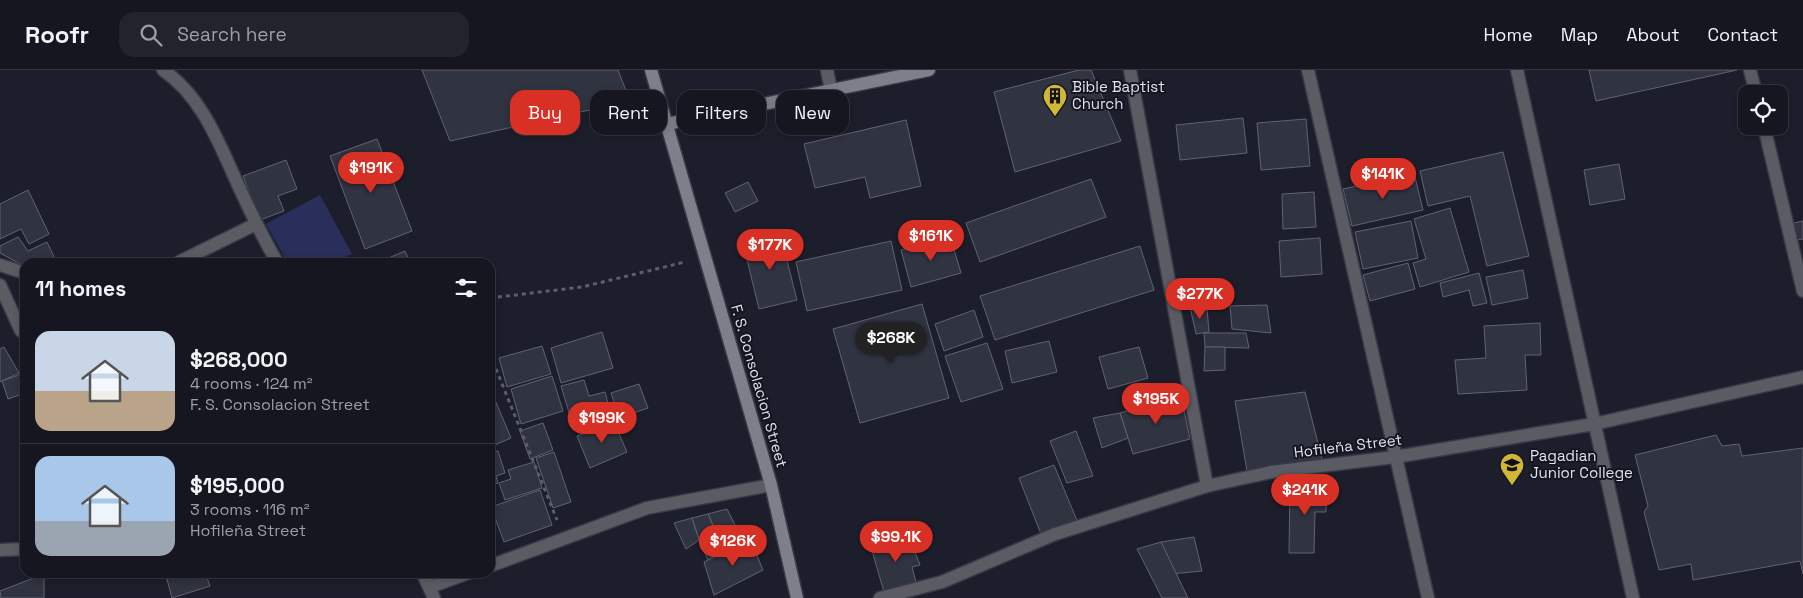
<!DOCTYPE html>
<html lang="en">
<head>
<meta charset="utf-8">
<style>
	:root { --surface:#151620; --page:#22232d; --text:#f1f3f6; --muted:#9d9fa5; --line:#34353e; --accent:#d93025 }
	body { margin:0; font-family:"Space Grotesk",sans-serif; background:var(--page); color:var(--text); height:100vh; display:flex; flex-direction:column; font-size:19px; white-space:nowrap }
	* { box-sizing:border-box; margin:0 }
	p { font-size:16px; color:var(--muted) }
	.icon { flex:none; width:28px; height:28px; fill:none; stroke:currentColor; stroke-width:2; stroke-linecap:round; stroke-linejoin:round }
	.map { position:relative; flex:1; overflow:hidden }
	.drawer { position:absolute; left:20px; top:188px; width:475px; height:320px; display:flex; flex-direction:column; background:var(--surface); border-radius:15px; box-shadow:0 2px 8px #0003,0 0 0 1px var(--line) }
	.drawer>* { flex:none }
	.hud { position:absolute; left:510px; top:20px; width:475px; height:45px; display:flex; gap:10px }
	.fabs { position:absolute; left:1738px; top:15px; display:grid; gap:10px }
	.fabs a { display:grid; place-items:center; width:50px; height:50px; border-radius:10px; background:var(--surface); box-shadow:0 2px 8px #0003,0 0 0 1px var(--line); font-size:25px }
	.price { position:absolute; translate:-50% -42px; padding:0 11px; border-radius:18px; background:var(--accent); color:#fff; font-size:16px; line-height:32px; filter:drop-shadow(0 1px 2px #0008) }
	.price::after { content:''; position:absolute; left:50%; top:30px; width:15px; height:11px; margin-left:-8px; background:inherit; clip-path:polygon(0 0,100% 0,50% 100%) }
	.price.selected { background:#222; color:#fff }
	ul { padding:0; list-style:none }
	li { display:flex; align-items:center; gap:15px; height:125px; padding:0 15px }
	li+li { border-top:1px solid var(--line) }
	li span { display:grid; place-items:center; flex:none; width:140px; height:100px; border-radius:15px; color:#555 }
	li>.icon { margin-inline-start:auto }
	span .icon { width:60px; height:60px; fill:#fffc; stroke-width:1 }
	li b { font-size:21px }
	h2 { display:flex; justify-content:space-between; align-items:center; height:60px; padding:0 15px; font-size:21px }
	.chip { padding:0 18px; border-radius:15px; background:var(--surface); box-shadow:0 2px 8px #0003,0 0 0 1px var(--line); font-size:18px; line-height:45px }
	.chip.selected { background:var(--accent); color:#fff }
	header { display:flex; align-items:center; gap:30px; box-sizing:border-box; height:70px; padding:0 25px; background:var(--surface); border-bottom:1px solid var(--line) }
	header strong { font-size:24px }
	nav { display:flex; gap:28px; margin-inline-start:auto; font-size:18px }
	.search { width:350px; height:45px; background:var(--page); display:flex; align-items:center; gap:12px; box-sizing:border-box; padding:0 18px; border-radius:15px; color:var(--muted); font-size:19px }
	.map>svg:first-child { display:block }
	.green { fill:#2a2e5a }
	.building { fill:#303340; stroke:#606373 }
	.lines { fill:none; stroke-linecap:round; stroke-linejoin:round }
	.lane-casing { stroke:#373946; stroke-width:15 }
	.street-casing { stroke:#373946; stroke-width:15 }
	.secondary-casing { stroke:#373946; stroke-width:15 }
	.path { stroke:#5c5e69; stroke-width:3; stroke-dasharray:4 4; stroke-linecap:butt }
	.lane { stroke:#5b5c63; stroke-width:12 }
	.street { stroke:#5b5c63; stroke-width:12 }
	.secondary { stroke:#7d7f8a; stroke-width:12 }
	.labels { text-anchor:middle; stroke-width:4; stroke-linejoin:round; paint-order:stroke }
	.poi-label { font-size:15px; fill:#e0e1ea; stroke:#131521; text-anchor:start }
	.street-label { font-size:15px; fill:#e0e1ea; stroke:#131521 }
</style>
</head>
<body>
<header>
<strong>Roofr</strong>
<div class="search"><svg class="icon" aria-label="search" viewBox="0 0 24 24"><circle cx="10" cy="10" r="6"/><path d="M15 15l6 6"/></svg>Search here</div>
<nav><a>Home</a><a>Map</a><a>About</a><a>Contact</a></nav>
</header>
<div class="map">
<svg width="1803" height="528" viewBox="0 0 1803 528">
	<rect width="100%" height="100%" fill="#1c1e2b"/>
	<!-- green -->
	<polygon class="green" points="320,125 352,184 335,192 287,192 266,154"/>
	<!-- building -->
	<g class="building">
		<polygon points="422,0 618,0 630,31 450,71"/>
		<polygon points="1079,0 1091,0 1121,71 1015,102 994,22"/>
		<polygon points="1589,0 1737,0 1596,31"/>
		<polygon points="1243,48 1247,83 1180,90 1176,55"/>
		<polygon points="1306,49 1310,96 1261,100 1257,53"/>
		<polygon points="906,50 921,116 870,128 865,107 815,118 804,74"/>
		<polygon points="377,69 412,161 365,179 330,86"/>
		<polygon points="1503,82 1529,186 1487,196 1470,126 1428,136 1420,101"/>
		<polygon points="286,90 297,119 278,126 284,141 260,150 243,106"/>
		<polygon points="1619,94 1625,129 1590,135 1584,100"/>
		<polygon points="1414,103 1423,140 1352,156 1343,119"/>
		<polygon points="1091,109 1106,147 980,192 966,153"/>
		<polygon points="748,112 758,131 735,142 725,123"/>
		<polygon points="28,120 49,164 29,174 21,159 0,169 0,134"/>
		<polygon points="1314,122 1316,157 1283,159 1282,124"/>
		<polygon points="1450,138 1469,202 1420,217 1413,193 1426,189 1414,149"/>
		<polygon points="1411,151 1418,188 1363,199 1355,162"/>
		<polygon points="1803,151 1803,169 1797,170 1794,153"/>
		<polygon points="780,163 797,230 759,239 743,173"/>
		<polygon points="950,166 961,203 911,217 901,180"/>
		<polygon points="18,167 28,181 47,172 56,191 25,192 24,196 0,183 0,176"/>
		<polygon points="1320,168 1322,204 1281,207 1279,171"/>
		<polygon points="891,171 902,220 807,241 796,192"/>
		<polygon points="1140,176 1154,220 995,270 980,226"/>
		<polygon points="405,181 410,192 379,192"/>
		<polygon points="1408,193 1415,219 1370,231 1363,205"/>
		<polygon points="1523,200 1528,228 1492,235 1486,207"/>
		<polygon points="1479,203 1487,233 1473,236 1469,220 1443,227 1440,213"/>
		<polygon points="922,234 949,328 860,353 833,259"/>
		<polygon points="1267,235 1271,263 1232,259 1230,236"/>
		<polygon points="1190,237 1207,238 1209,262 1196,264"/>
		<polygon points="974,240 983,267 944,281 935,254"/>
		<polygon points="1540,253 1541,285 1525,285 1527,320 1458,324 1455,290 1486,288 1484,256"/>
		<polygon points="602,262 613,298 561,313 551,278"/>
		<polygon points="1204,263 1246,263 1249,278 1205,277"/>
		<polygon points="1049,271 1057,302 1012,313 1005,281"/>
		<polygon points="987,273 1003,319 961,332 945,286"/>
		<polygon points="542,276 551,304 507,317 499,288"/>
		<polygon points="4,277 19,303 0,312 0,279"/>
		<polygon points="1139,277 1148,308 1108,319 1099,287"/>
		<polygon points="1205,277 1225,277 1225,300 1204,301"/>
		<polygon points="25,303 25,323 8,329 2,311"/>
		<polygon points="552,306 563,341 521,354 511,319"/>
		<polygon points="584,310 589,326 605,322 612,348 574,359 561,316"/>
		<polygon points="639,314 648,338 619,348 611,323"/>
		<polygon points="490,318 511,368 490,377"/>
		<polygon points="1305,322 1322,389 1247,401 1235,331"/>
		<polygon points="1181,326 1190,369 1133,384 1120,343"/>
		<polygon points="1120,343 1128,368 1102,378 1093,348"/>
		<polygon points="613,350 627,382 590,398 577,366"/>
		<polygon points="543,353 553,380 530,389 520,361"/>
		<polygon points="1076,361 1093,406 1067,413 1050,371"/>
		<polygon points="1716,365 1722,376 1739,374 1742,386 1803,378 1803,504 1800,491 1693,510 1691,494 1659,500 1644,442 1648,436 1635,385"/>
		<polygon points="498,381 505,403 496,406 498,413 490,416 490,383"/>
		<polygon points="554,382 571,432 553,438 536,388"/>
		<polygon points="534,392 542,418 505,430 499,413 511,409 508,400"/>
		<polygon points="1054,395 1078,453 1041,464 1019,408"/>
		<polygon points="1290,416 1327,416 1326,442 1315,442 1314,483 1289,483"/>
		<polygon points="540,420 552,455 504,472 491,437"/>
		<polygon points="727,439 744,473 708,490 699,470 716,462 708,444"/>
		<polygon points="708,444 716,462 699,470 692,448"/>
		<polygon points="692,448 699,470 686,479 674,453"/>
		<polygon points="908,464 920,495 912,497 917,516 884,522 870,474"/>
		<polygon points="490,466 495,478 490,480"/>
		<polygon points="1194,467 1202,501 1170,504 1161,472"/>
		<polygon points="750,469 763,500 714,525 704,492"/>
		<polygon points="1161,472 1188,528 1162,528 1137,479"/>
		<polygon points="165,502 205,502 210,516 172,528"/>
		<polygon points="44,504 44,528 1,528 0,521"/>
	</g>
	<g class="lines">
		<defs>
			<g id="lane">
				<polyline points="827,0 831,20"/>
				<polyline points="1750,0 1756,24"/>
				<polyline points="1764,56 1803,221"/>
			</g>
			<g id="street">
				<path d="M163 0C203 27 220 76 239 117 251 143 263 168 277 192"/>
				<polyline points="1130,0 1207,416"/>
				<polyline points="1308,0 1428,528"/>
				<polyline points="1517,0 1633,528"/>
				<polyline points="179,192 256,154"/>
				<polyline points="0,195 25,203"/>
				<polyline points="0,215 21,261"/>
				<polyline points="0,480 25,479"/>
				<polyline points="490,496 647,438 771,415"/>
				<polyline points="422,502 434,528"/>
				<polyline points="430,517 471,502"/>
				<polyline points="880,528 942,512 1055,464 1207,416 1271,402 1395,387 1594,354 1803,307"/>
			</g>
			<g id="secondary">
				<polyline points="651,0 771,415 797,528"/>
				<polyline points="667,54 929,0"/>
			</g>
		</defs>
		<!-- lane casing -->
		<use href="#lane" class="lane-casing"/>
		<!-- street casing -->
		<use href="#street" class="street-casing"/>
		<!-- secondary casing -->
		<use href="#secondary" class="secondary-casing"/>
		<!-- path -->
		<g class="path">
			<polyline points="490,228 582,217 685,192"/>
			<polyline points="490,284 557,450"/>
		</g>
		<!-- lane -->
		<use href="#lane" class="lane"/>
		<!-- street -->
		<use href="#street" class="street"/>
		<!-- secondary -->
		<use href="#secondary" class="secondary"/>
	</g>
	<!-- icons -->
	<defs>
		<symbol id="building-pin" viewBox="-11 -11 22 30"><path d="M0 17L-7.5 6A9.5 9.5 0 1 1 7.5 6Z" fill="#d1b736" stroke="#131521"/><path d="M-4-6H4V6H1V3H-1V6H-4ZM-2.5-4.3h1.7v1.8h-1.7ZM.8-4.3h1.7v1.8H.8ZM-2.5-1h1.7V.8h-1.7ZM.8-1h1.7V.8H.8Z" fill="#111"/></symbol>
		<symbol id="school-pin" viewBox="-11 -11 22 30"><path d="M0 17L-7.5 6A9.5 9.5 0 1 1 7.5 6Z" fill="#d1b736" stroke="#131521"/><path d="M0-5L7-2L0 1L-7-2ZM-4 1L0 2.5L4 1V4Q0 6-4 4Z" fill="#111"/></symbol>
	</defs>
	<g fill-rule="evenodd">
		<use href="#building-pin" x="1041" y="12" width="28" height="38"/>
		<use href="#school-pin" x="1498" y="381" width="28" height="38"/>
	</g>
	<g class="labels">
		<!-- poi labels -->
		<g class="poi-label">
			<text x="1072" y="22">Bible Baptist<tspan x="1072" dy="17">Church</tspan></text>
			<text x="1530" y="391">Pagadian<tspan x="1530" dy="17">Junior College</tspan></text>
		</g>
		<!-- street labels -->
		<g class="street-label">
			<text transform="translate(759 316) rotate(74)" y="5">F. S. Consolacion Street</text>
			<text transform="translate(1348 376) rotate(-7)" y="5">Hofileña Street</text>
		</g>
	</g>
</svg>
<div class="fabs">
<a><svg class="icon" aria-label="locate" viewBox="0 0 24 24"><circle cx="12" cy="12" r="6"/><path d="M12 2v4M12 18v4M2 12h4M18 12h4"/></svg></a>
</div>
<b class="price" style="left:371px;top:124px">$191K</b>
<b class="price" style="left:1383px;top:130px">$141K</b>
<b class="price" style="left:931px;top:192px">$161K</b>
<b class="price" style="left:770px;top:201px">$177K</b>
<b class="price" style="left:1200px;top:250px">$277K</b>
<b class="price selected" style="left:891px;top:294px">$268K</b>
<b class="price" style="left:1156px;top:355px">$195K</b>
<b class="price" style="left:602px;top:374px">$199K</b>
<b class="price" style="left:1305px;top:446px">$241K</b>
<b class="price" style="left:896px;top:493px">$99.1K</b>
<b class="price" style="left:733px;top:497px">$126K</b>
<div class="hud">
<a class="chip selected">Buy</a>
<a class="chip">Rent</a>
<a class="chip">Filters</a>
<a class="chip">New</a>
</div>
<section class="drawer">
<h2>11 homes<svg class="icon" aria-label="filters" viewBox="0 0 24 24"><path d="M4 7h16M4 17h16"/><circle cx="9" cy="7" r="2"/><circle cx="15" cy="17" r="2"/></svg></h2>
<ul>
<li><span style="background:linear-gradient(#c9d6e8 60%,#b9a48a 0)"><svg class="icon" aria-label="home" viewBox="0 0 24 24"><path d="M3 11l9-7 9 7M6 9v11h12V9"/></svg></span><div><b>$268,000</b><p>4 rooms · 124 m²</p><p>F. S. Consolacion Street</p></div></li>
<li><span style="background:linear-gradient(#a9c7e8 65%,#9aa5b1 0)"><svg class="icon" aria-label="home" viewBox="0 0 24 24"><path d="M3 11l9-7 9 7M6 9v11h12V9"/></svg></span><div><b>$195,000</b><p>3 rooms · 116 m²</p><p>Hofileña Street</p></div></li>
</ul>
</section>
</div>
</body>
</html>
